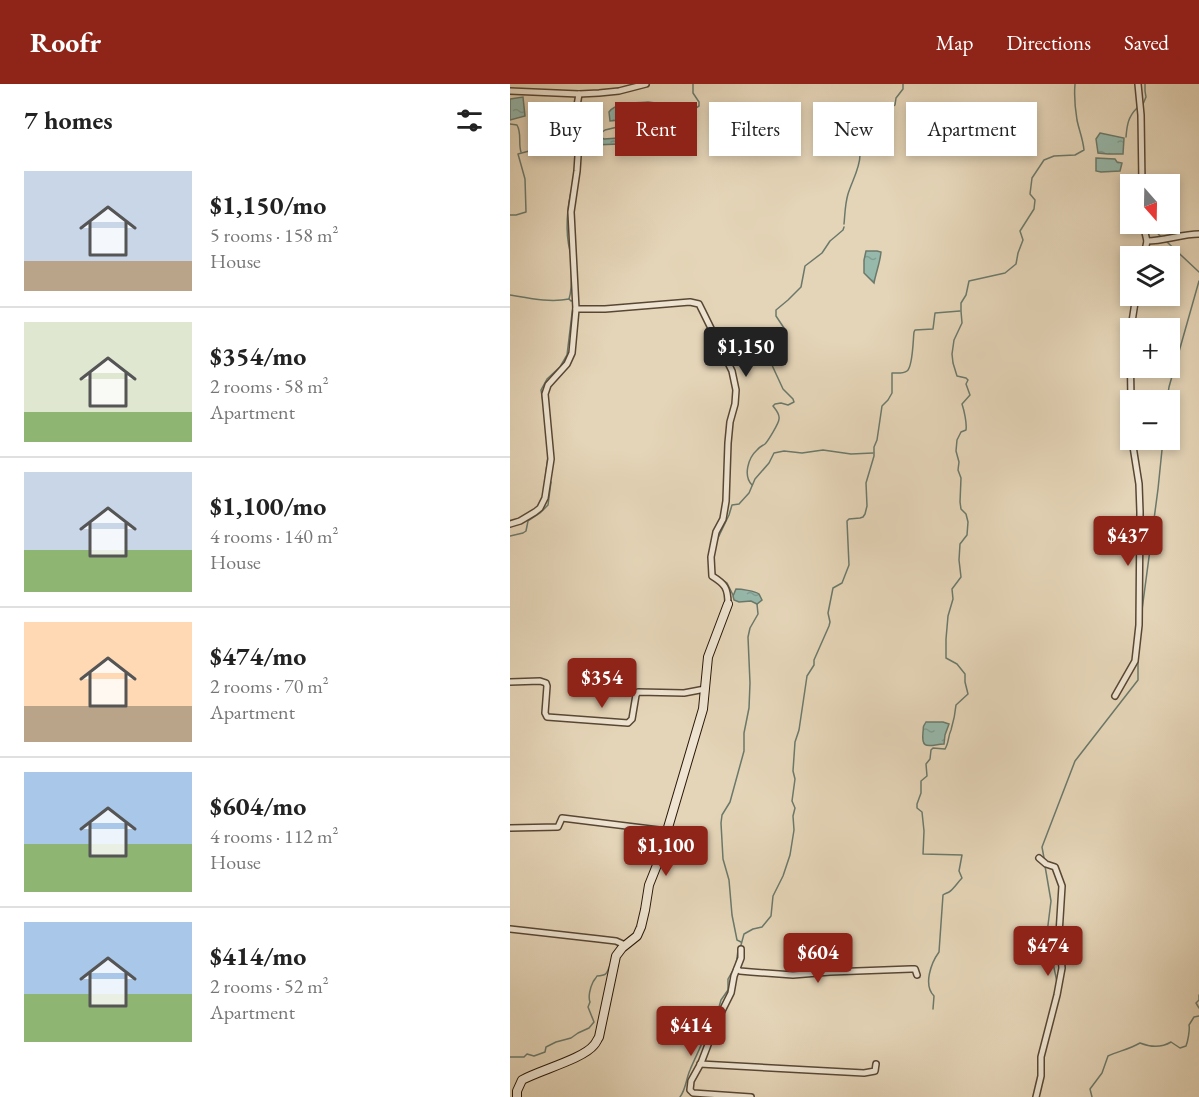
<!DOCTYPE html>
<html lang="en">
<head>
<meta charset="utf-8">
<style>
	:root { --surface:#fff; --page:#f6f6f6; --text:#222; --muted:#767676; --line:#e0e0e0; --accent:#8f2418 }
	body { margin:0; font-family:"EB Garamond",serif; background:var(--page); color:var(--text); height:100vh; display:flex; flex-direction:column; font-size:22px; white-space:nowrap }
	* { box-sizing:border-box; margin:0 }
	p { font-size:20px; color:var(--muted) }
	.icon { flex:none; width:33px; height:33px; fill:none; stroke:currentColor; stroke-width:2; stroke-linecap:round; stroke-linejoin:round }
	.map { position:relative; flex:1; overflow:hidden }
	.sheet { display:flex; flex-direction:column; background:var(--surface); width:510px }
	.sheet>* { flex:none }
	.top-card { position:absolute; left:18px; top:18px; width:570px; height:54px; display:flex; gap:12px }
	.needle { width:39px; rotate:160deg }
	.controls { position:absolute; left:610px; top:90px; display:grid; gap:12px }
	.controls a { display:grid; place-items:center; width:60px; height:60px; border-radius:0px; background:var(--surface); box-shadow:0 3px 9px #0003; font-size:30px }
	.price { position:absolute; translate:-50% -51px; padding:0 14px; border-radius:6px; background:var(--accent); color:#fff; font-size:20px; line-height:39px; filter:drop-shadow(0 2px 3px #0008) }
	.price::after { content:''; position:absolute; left:50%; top:36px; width:18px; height:14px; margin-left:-9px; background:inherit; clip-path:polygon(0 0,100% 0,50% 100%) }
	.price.selected { background:#222; color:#fff }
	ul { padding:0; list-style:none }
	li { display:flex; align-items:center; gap:18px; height:150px; padding:0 24px }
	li+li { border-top:2px solid var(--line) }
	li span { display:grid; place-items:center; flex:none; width:168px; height:120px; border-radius:0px; color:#555 }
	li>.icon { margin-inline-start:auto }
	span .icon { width:72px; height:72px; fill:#fffc; stroke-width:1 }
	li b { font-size:26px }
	h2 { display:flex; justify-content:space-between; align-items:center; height:72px; padding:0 24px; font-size:26px }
	.pill { padding:0 21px; border-radius:0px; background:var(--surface); box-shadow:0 3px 9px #0003; font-size:21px; line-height:54px }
	.pill.selected { background:var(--accent); color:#fff }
	header { display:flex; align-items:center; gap:36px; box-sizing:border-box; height:84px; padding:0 30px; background:var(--accent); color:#fff }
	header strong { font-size:28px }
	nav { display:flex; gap:33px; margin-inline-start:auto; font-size:21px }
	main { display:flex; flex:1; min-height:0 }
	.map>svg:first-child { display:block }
	.water { fill:url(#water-ripples); stroke:#6a796b; stroke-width:1.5 }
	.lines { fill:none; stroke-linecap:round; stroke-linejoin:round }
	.stream { stroke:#6a796b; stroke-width:1.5 }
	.street-casing { stroke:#584735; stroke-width:8 }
	.secondary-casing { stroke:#291809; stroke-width:10 }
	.street { stroke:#eee4d1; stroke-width:5 }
	.secondary { stroke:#eee4d1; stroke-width:8 }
</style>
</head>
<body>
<header>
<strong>Roofr</strong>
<nav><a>Map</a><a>Directions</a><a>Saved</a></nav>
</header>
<main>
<section class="sheet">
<h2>7 homes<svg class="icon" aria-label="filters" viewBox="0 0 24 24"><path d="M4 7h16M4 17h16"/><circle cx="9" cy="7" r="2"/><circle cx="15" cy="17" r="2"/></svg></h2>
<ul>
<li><span style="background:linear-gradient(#c9d6e8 75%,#b9a48a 0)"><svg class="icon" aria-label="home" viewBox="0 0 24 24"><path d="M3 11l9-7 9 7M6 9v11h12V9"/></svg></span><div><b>$1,150/mo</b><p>5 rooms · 158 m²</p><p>House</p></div></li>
<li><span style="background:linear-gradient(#dfe7d0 75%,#8fb573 0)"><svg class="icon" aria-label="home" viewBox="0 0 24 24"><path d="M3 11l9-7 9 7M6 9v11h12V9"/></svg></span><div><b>$354/mo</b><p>2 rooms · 58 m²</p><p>Apartment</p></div></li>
<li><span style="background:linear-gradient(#c9d6e8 65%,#8fb573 0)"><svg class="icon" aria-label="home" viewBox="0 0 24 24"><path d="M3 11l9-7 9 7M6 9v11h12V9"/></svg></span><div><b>$1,100/mo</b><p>4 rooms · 140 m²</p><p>House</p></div></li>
<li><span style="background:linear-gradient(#ffd9b3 70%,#b9a48a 0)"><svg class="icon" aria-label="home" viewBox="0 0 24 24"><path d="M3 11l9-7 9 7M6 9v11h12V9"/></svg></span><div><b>$474/mo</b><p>2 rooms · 70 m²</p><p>Apartment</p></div></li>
<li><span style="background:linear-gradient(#a9c7e8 60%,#8fb573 0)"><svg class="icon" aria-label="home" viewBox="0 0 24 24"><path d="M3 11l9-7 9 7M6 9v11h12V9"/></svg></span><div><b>$604/mo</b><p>4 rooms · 112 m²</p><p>House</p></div></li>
<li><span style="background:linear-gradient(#a9c7e8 60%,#8fb573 0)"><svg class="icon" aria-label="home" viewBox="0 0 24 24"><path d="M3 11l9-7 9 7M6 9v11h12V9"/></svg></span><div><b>$414/mo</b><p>2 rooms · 52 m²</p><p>Apartment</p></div></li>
</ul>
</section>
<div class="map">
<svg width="689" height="1013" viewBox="0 0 689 1013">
	<defs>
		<pattern id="water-ripples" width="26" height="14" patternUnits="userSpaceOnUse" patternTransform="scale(1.5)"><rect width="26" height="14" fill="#96b9ac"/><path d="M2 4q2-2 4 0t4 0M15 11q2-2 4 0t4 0" fill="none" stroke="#819e93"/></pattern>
	</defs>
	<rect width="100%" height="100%" fill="#e5d5b8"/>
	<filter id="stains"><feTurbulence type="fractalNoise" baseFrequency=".00333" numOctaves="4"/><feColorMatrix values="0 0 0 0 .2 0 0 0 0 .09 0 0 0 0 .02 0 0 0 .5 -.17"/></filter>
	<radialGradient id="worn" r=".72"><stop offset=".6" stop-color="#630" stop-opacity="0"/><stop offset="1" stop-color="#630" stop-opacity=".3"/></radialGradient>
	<!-- water -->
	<g class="water">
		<polygon points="13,13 15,32 0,36 0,15"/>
		<path d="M138 18 145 19V33L100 37 99 28C106 18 126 19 138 18Z"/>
		<polygon points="590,49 614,54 613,70 598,70 588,69 586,55"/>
		<polygon points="88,52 94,55 108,54 109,56 109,60 84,61 83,56"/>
		<polygon points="586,74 605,75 607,78 612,79 610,87 591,88 586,87"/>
		<path d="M356 167H367L371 168C370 179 366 188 364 199L354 189V176Z"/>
		<path d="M226 505C231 505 245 507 249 510L252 516 247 520 241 517 229 518 224 516 223 512Z"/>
		<path d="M416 638H433L439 640 435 651 434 660C419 661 411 667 413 648 414 640 412 645 416 638Z"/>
	</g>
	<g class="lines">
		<!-- stream -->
		<g class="stream">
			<polyline points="633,20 636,13 635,7 635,0"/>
			<path d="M0 40 7 41C12 50 8 59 11 68"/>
			<path d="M616 53C617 41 618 33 627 24"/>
			<polyline points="70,64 77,60 84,51 91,49 95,46 120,40 151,35 157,33 162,34 170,30 175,31 189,22 189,18 183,9 183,0"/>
			<polyline points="0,131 6,131 16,128 15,95 8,70 34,63 41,63 49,69 64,65"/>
			<path d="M334 140C335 130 335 120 338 110 342 97 350 84 350 71L366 57 367 51 373 45 374 37 379 32V25L385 21 386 14 393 5V0"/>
			<polyline points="639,140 651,153"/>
			<polyline points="657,158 689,188"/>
			<path d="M60 167C55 148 57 123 62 104"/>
			<path d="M61 178C61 190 63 203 59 215L61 217 64 216"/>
			<path d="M0 211C18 214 40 219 59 215"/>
			<polyline points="657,316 659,303 689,197"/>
			<polyline points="34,323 31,306 37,295 50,283 57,271 63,221"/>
			<polyline points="35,396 38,372"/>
			<path d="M242 401C233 392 238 374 247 366 249 363 252 362 255 360 258 357 269 339 269 335 270 330 266 326 263 322L265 320 271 319 278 321 284 318 283 315 273 305 261 279 266 262 274 248V244L266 232V226L278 216 291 203 295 182 312 169 320 157 326 152 333 146 334 143"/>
			<polyline points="0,452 13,449 16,447 18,437 30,429 38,421 41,398"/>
			<polyline points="207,456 219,431 222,421 229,420 239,409 245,395 259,379 264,369 274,367 292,369 313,366 341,370 363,369"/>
			<polyline points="204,472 204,487 206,491 217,499 223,511"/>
			<polyline points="632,526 648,405 653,356"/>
			<polyline points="534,774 532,763 565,677 628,596 628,572"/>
			<polyline points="535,782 541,817 536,857 540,865 547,898"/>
			<polyline points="231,858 227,856 222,831 219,796 213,775 211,739 212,731 220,718 234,667 234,649 239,624 240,599 238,553 240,544 248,530 247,520"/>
			<polyline points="689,911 689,916 686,919 689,924"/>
			<path d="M423 925 424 912C413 901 421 879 429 868L433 811C434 810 437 809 439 808 443 806 448 798 452 794L449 787 452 771 413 770 414 747 412 728 407 724V720L411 709V697L417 692 416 680 420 675 421 666 423 664 435 665C439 659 438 652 441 646 444 636 445 632 446 621L458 610 455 598V590L447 580 436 574V555L438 532 443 515 442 505 451 493 449 476 450 460 457 451 458 438 456 430 451 425 450 418 451 394 448 386 449 378 446 367 447 356 451 348 456 346C457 339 454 326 452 320L460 311 456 300 458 296 456 294 447 292 443 279 442 270 444 256 452 239 451 227V219L456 211 459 197 495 189 506 180 508 169 513 156 510 147 524 125 525 116 520 110 522 94 534 76 544 72 565 71 574 66C573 55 569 46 567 36 565 24 564 12 565 0"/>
			<path d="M0 973H14L17 970 24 972 35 968 36 963 46 958 61 954 68 949 79 944 84 938 78 923 80 918C78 913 80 904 83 898 84 896 86 894 87 892 99 891 96 889 101 879"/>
			<path d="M170 1013C176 1005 176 995 180 986 187 969 196 954 200 936L202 933 207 930 211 916 218 906V895L226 881 228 866 231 861 234 850 243 845 252 843 261 832 263 812 273 792 280 771 284 746 283 732 285 724 282 717 285 695 283 687 285 658 289 646 297 592 304 581V576L319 542 320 538 318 529 323 504 332 499 339 481 337 437 339 435 350 434 353 433 355 430 357 422 356 399 364 372V363L367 356 372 322 378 316 382 309V289C386 289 393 290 397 287 403 283 403 256 404 248L405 246 423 245 425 229 450 227"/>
			<path d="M582 1013 580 1005 592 989 598 972C609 967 620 965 630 959 640 963 651 964 661 958L670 964 676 962C678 957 680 945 679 941L684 933 689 932"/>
		</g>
		<defs>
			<g id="street">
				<polyline points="628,0 631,31 632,100"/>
				<polyline points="0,7 69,10 89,9 109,7 136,0"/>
				<polyline points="633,140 637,157 634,172"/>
				<path d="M637 157C655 157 671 150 689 150"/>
				<path d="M66 225H95L180 218 189 220 193 228 222 287 226 306 225 320 220 338 218 359 216 417 213 435 206 448 201 473 202 492C215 500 218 504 218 520"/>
				<polyline points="621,244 626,212"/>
				<polyline points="621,248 620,255 621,316"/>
				<polyline points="0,440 10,437 25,428 30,424 35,414 41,375 35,310 38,301 57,280 62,269 66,225 61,128 67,87 68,72 64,39 69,10"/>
				<polyline points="0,598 30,597 36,599 37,602 35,629 37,633 118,639 122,635 126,611 128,608 174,609 195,605"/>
				<polyline points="605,612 625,577 629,541 630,428 629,400 622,356"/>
				<polyline points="0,744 48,743 52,734 157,747"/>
				<polyline points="0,845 89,855 106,857 115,861"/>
				<polyline points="231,865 231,874 224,892 221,909 207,937 191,979 181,997 180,1006 183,1009 241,1013"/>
				<polyline points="227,885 230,887 241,888 283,891 320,888 401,885 405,885 407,891"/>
				<polyline points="190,980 354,989 365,987 366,980"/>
				<polyline points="526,1013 531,992 531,973 547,911 552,884 549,850 552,802 545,783 536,780 529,774"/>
			</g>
			<path id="secondary" d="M7 1013V1007L12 996C30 986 73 975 84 961 86 959 87 956 89 953L106 872 112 864 127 852 131 843 135 826 139 801 157 756V747L193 625 198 573 218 520"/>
		</defs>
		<!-- street casing -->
		<use href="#street" class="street-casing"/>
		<!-- secondary casing -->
		<use href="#secondary" class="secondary-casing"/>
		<!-- street -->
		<use href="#street" class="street"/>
		<!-- secondary -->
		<use href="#secondary" class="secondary"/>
	</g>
	<rect width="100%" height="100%" filter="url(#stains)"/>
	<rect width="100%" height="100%" fill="url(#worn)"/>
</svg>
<div class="controls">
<a><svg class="needle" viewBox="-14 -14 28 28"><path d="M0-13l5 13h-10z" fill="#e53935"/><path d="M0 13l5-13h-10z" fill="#767676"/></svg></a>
<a><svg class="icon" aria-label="layers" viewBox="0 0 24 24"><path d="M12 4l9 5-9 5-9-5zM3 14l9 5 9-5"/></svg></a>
<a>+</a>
<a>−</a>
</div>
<b class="price selected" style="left:236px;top:294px">$1,150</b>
<b class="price" style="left:618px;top:483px">$437</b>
<b class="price" style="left:92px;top:625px">$354</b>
<b class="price" style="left:156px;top:793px">$1,100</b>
<b class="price" style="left:538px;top:893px">$474</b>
<b class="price" style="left:308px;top:900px">$604</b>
<b class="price" style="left:181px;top:973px">$414</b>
<div class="top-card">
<a class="pill">Buy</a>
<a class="pill selected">Rent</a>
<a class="pill">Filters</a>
<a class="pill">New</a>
<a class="pill">Apartment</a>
</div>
</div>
</main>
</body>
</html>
